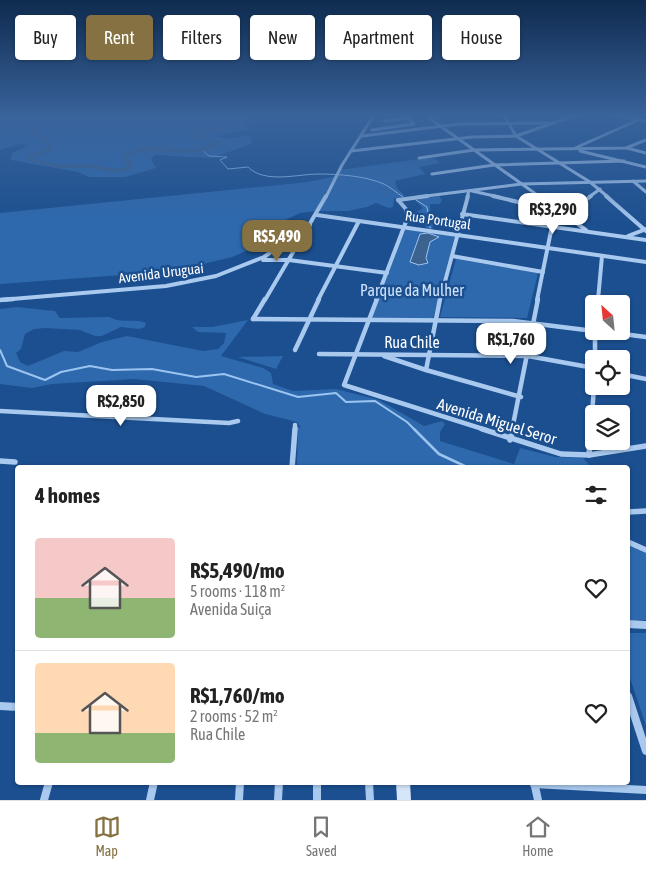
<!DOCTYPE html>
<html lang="en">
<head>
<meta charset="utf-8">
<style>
	:root { --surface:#fff; --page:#f2f2f2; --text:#222; --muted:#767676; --line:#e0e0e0; --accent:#857141 }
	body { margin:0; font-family:"Asap Condensed",sans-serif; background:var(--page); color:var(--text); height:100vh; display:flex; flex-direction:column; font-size:19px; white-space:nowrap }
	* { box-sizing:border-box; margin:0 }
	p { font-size:16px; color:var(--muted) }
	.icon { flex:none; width:28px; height:28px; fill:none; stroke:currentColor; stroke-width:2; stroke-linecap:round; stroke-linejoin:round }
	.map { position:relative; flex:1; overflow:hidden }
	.sheet { position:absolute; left:15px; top:465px; width:615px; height:320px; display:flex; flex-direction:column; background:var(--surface); border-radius:5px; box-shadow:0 1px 4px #0004 }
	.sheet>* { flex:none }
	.guide { position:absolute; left:15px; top:15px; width:616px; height:45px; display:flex; gap:10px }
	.needle { width:32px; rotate:333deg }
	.fabs { position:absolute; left:585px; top:295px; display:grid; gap:10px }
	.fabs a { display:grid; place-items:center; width:45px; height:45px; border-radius:5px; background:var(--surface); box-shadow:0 1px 4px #0004; font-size:25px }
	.price { position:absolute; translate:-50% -42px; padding:0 11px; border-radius:10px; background:#fff; color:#222; font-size:16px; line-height:32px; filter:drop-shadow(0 1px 2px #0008) }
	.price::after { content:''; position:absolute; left:50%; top:30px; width:15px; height:11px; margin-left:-8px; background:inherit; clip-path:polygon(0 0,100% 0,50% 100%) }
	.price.active { background:var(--accent); color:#fff }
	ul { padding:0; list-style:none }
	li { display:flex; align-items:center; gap:15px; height:125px; padding:0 20px }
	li+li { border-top:1px solid var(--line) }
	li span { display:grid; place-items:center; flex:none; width:140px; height:100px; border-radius:5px; color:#555 }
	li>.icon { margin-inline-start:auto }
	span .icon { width:60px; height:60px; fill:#fffc; stroke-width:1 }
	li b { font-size:21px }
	h2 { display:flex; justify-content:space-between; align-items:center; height:60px; padding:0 20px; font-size:21px }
	.tag { padding:0 18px; border-radius:5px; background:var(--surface); box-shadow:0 1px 4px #0004; font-size:18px; line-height:45px }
	.tag.active { background:var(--accent); color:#fff }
	.tab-bar { display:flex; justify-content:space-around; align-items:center; height:70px; border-top:1px solid var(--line); background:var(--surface); font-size:14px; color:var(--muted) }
	.tab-bar a { display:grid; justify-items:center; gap:2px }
	.tab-bar .active { color:var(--accent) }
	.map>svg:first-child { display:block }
	.green { fill:#2e69ad }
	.water { fill:#3c6290; stroke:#9cc4f0 }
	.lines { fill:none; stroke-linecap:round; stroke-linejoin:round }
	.stream-far2 { stroke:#9cc4f0; stroke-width:1 }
	.stream-far1 { stroke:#9cc4f0; stroke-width:2 }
	.stream { stroke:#9cc4f0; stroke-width:2.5 }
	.river { fill:#3c6290; fill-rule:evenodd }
	.street-far4 { stroke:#a9c9ee; stroke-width:3 }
	.street-far3 { stroke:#a9c9ee; stroke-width:4 }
	.street-far2 { stroke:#a9c9ee; stroke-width:4.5 }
	.street-far1 { stroke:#a9c9ee; stroke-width:5.5 }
	.street { stroke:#a9c9ee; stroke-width:8 }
	.secondary { fill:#d6e6fa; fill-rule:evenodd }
	.labels { text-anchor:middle; stroke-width:5; stroke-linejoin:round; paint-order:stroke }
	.far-street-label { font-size:14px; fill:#fff; stroke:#1b4f8f }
	.park-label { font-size:16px; fill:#cfe3fa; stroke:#1b4f8f }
	.street-label { font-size:16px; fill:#fff; stroke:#1b4f8f }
</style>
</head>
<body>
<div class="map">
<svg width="646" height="800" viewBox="0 0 646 800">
	<rect width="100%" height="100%" fill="#1b4f8f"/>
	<!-- green -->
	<g class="green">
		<polygon points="0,115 249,115 250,120 243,124 249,128 248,130 217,136 228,139 248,135 252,141 251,144 212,158 155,155 151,159 156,168 125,177 89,177 78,172 11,160 12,153 30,145 20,144 0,150"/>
		<polygon points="427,158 435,159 440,163 419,167 425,174 395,181 397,188 405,196 394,199 393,207 389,208 376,203 367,207 348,211 315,211 300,213 277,224 261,245 232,257 199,265 164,272 0,284 0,213 308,182 337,176 339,170"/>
		<polygon points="439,196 442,200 440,204 430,204 430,215 436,217 432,229 426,228 424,215 413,214 423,208 415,200"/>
		<polygon points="405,227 455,235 433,319 370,319"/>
		<polygon points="456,259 538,273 527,318 440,317"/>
		<path d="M17 307C30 308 41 310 55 311L60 318 110 317C120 324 135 318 146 323L145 327 139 329 121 327 102 336H95L80 330 45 328 34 329 25 334 21 349 16 353 20 362 28 366 64 351 78 352 102 342 127 336 203 351 218 349 224 343 226 333 198 332 192 327H212L248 320 221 356 263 368 271 373 273 384 293 391 336 389 379 400 424 426 442 421 445 424 440 432V441L514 464 520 448 555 457 583 458 591 467H297L298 427 301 428 297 422 265 414 204 386 134 379 52 384 32 388 0 384V309Z"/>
		<polygon points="283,356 276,369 238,357"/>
		<polygon points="628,545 646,553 646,620 628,620"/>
		<polygon points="628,633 646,633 646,726 628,672"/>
	</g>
	<!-- water -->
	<polygon class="water" points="428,233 439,237 430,242 426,258 428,263 419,265 410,262 420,234"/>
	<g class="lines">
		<!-- stream-far2 -->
		<g class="stream-far2">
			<path d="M202 150 209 156 227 157 220 160 228 169 248 167C265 184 297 174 319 174 338 174 366 176 384 184 390 187 397 193 403 197"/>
			<polyline points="416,200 427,207 430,228"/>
		</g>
		<!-- stream-far1 -->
		<polyline class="stream-far1" points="0,350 7,366 45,380 61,372 90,366 112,370 152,369 196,377 224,374 298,397 336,393 346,402 375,401 407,422 415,430"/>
		<!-- stream -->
		<polyline class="stream" points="414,429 439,454 469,468"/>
		<!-- river -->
		<path class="river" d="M237 115H243L245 118 226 126 225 131 195 135 196 137 218 141 220 145C212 148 202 153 193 153 171 154 148 145 127 157L133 164 131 170 117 173 88 168H55L27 160 26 159 30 154 46 149 48 145 34 136 33 131 30 130 27 124 9 119 0 120V116H9L32 122 35 128 39 130V134L45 137 54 145 51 151 33 158 55 164H88L117 169 126 168 127 164 120 157C140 139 170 150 194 149 200 148 207 145 213 143L191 139 189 134 198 130 220 128 221 124 239 117Z"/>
		<!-- street-far4 -->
		<g class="street-far4">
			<polyline points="425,115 540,197"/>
			<polyline points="504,115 516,136 590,182 608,197"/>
			<polyline points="616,115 646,121"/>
			<polyline points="385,121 408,118"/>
			<polyline points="372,130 414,124 406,117 412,115"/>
			<polyline points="362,136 459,124 550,123"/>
			<polyline points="575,148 638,120"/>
			<polyline points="627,148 646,153"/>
			<polyline points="351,151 472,137 516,136 576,115"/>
			<polyline points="580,151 646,167"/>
			<polyline points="419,158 474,150 626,148 646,140"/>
			<polyline points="432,174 494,165 624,161"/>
			<polyline points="633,181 646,192"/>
			<polyline points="472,191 499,197"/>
			<polyline points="326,197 342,165 374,115"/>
			<polyline points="418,197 521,184 646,181"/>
			<polyline points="467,197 469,191"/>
			<polyline points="589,197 600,189"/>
		</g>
		<!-- street-far3 -->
		<g class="street-far3">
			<polyline points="493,196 556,211"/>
			<polyline points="539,196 586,230"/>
			<polyline points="606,196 646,231"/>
			<polyline points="398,200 428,196"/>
			<polyline points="462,214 646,240"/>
			<polyline points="317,215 646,262"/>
			<polyline points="628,236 646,229"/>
			<polyline points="452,256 543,272"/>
			<polyline points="263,260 289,260 387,273"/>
			<polyline points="0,300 166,286 216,276 264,257 310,225"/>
			<polyline points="265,300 326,196"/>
			<polyline points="318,300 359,221"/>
			<polyline points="376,300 407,219 406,209 398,200"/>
			<polyline points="440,300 468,196"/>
			<polyline points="537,300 552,226 591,196"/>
			<polyline points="598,300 602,256"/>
		</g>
		<!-- street-far2 -->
		<g class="street-far2">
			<polyline points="377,299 344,385 486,430"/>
			<polyline points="440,299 426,370 521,397"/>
			<polyline points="0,300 13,299"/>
			<polyline points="598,304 598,299"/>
			<polyline points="253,319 513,321 594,331"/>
			<polyline points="253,319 265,299"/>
			<polyline points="595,331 595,359"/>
			<polyline points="600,331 646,337"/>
			<polyline points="295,350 319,299"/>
			<polyline points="319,354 528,356 594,368"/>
			<polyline points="384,356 426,370"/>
			<polyline points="621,374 646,379"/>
			<polyline points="0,411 229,423 238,421"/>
			<polyline points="295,430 295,425"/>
			<polyline points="512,430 538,299"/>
			<polyline points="591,430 594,386"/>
		</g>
		<!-- street-far1 -->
		<g class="street-far1">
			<polyline points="482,429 561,454 589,455 646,446"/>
			<polyline points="510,440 513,429"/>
			<polyline points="589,455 591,429"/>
			<polyline points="0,461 15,462"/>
			<polyline points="292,468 295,429"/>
			<polyline points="628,512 646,511"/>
			<polyline points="628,542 646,550"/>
		</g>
		<!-- street -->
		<g class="street">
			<polyline points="628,624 646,625"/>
			<polyline points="628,696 646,751"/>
			<polyline points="0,706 18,707"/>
			<polyline points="317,782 317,800"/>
			<polyline points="369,782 370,800"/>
			<polyline points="534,782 538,800"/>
			<polyline points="534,784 646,790"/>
			<polyline points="44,800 49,782"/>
			<polyline points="150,800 154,782"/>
			<polyline points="239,800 240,782"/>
			<polyline points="278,800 279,782"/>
		</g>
		<!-- secondary -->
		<polygon class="secondary" points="396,782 410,782 411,800 397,800"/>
	</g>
	<!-- sky -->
	<linearGradient id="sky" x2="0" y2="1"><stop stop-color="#0f2b4f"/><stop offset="0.51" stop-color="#39639b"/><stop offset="1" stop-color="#39639b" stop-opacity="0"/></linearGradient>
	<rect width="646" height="227" fill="url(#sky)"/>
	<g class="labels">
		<!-- far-street labels -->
		<g class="far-street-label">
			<text transform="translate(438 220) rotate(8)" y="5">Rua Portugal</text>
			<text transform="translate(161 273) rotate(-7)" y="5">Avenida Uruguai</text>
		</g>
		<!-- park labels -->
		<g class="park-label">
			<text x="412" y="296">Parque da Mulher</text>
		</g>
		<!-- street labels -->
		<g class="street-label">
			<text x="412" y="348">Rua Chile</text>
			<text transform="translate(497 421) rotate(17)" y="6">Avenida Miguel Seror</text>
		</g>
	</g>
</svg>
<div class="fabs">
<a><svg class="needle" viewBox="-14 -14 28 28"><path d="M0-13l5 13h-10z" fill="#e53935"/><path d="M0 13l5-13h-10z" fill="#767676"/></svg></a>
<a><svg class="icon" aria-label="locate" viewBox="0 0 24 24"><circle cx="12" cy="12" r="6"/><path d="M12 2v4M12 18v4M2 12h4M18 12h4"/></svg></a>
<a><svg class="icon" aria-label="layers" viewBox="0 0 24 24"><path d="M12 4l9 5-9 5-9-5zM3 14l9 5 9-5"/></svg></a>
</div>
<b class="price" style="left:553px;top:235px">R$3,290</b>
<b class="price active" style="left:277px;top:262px">R$5,490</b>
<b class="price" style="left:511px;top:365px">R$1,760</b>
<b class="price" style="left:121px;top:427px">R$2,850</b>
<div class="guide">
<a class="tag">Buy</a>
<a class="tag active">Rent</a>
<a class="tag">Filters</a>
<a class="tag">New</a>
<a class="tag">Apartment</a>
<a class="tag">House</a>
</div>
<section class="sheet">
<h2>4 homes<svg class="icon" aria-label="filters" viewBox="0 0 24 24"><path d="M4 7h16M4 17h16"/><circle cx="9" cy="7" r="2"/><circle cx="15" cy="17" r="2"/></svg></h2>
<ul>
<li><span style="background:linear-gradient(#f6c9c9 60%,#8fb573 0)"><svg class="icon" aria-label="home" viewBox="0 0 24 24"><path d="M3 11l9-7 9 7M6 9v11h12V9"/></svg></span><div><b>R$5,490/mo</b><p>5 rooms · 118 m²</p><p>Avenida Suiça</p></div><svg class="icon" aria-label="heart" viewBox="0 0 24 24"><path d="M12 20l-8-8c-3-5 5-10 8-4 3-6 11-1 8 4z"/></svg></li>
<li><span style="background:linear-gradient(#ffd9b3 70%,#8fb573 0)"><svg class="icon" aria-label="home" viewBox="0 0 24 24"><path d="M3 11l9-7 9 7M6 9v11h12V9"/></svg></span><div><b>R$1,760/mo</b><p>2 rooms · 52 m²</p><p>Rua Chile</p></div><svg class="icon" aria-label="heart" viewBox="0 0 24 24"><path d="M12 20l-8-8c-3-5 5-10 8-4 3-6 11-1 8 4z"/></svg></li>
</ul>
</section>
</div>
<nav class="tab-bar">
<a class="active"><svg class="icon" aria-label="map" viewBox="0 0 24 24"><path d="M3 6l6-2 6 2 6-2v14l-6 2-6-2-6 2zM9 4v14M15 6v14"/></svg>Map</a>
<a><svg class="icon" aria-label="saved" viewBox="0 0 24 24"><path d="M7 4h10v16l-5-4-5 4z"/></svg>Saved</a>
<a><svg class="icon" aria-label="home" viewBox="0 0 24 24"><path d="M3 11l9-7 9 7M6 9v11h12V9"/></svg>Home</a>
</nav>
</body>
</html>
